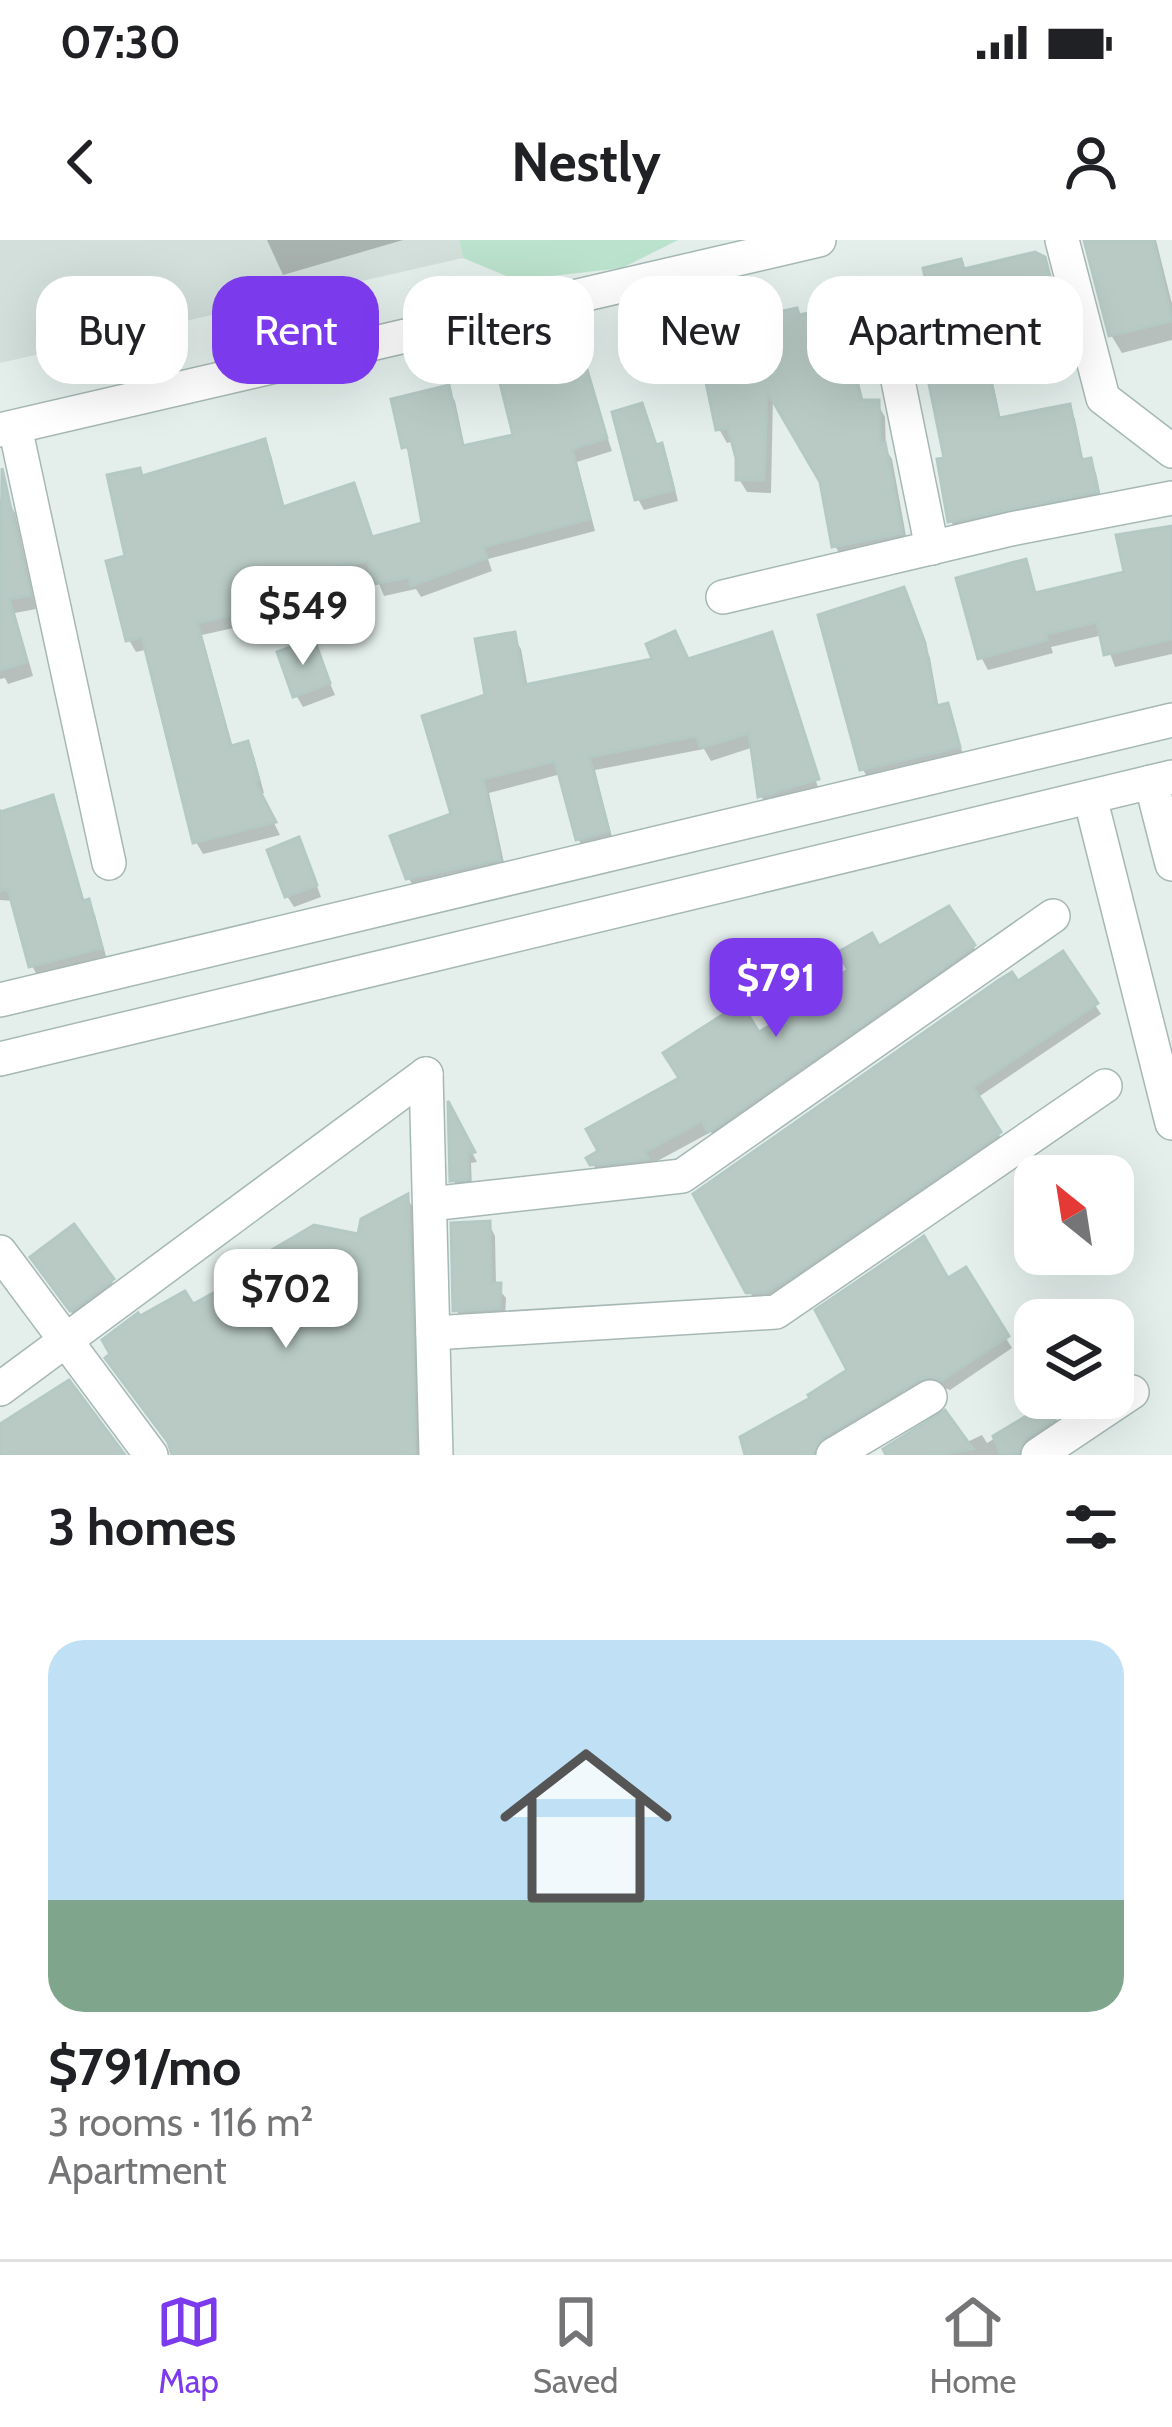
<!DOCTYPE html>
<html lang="en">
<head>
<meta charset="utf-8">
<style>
	:root { --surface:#fff; --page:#f6f6f6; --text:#202124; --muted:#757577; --line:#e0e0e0; --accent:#7c3aed }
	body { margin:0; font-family:Cabin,sans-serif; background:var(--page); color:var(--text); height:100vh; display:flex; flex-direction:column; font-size:45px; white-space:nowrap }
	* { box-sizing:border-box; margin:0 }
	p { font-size:39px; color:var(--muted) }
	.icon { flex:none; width:66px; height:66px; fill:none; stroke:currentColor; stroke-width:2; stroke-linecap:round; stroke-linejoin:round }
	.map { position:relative; height:1215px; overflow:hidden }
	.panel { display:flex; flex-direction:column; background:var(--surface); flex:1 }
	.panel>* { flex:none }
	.banner { position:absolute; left:36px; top:36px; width:1101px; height:108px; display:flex; gap:24px }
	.needle { width:78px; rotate:330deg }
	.buttons { position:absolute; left:1014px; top:915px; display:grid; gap:24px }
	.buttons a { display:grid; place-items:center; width:120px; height:120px; border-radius:24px; background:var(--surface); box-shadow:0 12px 48px #0002; font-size:60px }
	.price { position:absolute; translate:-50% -102px; padding:0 27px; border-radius:24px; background:#fff; color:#222; font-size:39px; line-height:78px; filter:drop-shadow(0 3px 6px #0008) }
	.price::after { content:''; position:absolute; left:50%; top:72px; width:36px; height:27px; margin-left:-18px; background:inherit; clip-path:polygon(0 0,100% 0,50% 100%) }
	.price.current { background:var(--accent); color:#fff }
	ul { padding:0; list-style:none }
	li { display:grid; align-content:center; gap:24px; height:636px; padding:0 48px }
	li+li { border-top:3px solid var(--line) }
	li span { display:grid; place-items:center; height:372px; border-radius:36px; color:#555 }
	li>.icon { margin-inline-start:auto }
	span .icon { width:216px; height:216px; fill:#fffc; stroke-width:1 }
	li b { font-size:51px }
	h2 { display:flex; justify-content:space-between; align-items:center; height:144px; padding:0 48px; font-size:51px }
	.chip { padding:0 42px; border-radius:36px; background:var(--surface); box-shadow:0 12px 48px #0002; font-size:42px; line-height:108px }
	.chip.current { background:var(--accent); color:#fff }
	.status { display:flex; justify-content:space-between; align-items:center; height:84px; padding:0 60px; background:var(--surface); direction:ltr }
	.status svg { height:33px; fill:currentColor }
	header { display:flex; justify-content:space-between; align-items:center; height:156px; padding:0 48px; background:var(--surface); font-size:54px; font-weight:800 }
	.menu { display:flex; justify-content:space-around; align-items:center; height:168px; border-top:3px solid var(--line); background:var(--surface); font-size:33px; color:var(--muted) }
	.menu a { display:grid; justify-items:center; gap:6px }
	.menu .current { color:var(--accent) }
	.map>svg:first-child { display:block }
	.built { fill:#d2dfdb }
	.green { fill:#bbe2cc }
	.shadow { fill:#0003 }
	.building { fill:#b9cac5; stroke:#b5c9c4; stroke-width:3 }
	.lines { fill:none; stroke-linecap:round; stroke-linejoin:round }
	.minor-casing { stroke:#a6b8b5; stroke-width:36 }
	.minor { stroke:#fff; stroke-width:33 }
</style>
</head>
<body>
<div class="status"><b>07:30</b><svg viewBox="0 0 49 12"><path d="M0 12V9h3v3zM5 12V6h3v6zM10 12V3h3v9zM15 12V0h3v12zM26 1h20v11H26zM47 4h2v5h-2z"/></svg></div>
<header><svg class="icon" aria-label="back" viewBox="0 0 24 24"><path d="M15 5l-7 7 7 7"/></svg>Nestly<svg class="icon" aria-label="person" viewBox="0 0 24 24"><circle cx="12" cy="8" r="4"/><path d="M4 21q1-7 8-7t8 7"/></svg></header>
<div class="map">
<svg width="1172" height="1215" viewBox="0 0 1172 1215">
	<rect width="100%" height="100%" fill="#e4efec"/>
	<!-- built -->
	<polygon class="built" points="0,0 459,0 463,18 0,123"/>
	<!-- green -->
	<polygon class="green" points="459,0 678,0 622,28 516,40 463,18"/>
	<!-- shadow -->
	<g class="shadow">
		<polygon points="267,0 403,0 283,35"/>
		<polygon points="1087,0 1156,0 1172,64 1172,100 1122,113 1111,95"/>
		<polygon points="1043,20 1050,32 1073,122 993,143 1001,180 1069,167 1075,179 1084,223 1089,222 1096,233 1102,262 957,292 951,281 945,117 965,32"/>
		<polygon points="846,69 854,82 860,112 853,118 864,163 877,163 885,177 886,210 892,219 908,307 843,319 835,306 823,241 773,156 771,253 747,252 739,239 735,201 727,203 719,189 800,78"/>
		<polygon points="581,119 612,211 577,222 595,291 488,319 492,331 421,357 416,349 384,356 375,334 311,344 320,369 202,395 233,509 247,505 254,517 264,553 260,555 280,595 203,614 196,602 149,409 136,412 129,400 129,318 143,239 264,203 271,215 285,269 353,247 373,300 426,285 413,221 405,206 447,149 455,161 465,208 517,197"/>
		<polygon points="641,166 657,208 661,207 667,218 678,261 644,270 638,259"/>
		<polygon points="7,259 15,273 36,369 15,373 33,436 8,444 5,438 0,439 0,260"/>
		<polygon points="1172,289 1172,414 1115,427 1103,395 1051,407 1053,413 988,430 981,417 1025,323 1037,356 1128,334"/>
		<polygon points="909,362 930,418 939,469 946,467 953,478 964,519 869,540 862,528"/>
		<polygon points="513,396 521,409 528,448 688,423 771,396 820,554 769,569 761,556 754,507 711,521 704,509 595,530 614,605 586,612 578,599 561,534 489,553 506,632 416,651 408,637 455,576 488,458"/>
		<polygon points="313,403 335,455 303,467 296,455"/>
		<polygon points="51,559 85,663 95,675 107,720 39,738 32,726 15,661 0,660 0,569 7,573"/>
		<polygon points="304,612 321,657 294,667 287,656"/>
		<polygon points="973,706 980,718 717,902 711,892 650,925 600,936 590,919 758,796 806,769 878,710"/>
		<polygon points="1062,715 1101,774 977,858 1004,903 771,1060 755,1061 697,955"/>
		<polygon points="451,872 477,922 471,923 472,948 458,949 453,940"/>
		<polygon points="407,958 413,968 419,1215 173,1215 191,1068 360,998"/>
		<polygon points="489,984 495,996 496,1046 506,1058 505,1079 463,1081 456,1070"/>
		<polygon points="965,1031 1012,1108 950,1150 939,1146 822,1215 748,1215 851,1131 947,1042"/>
		<polygon points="44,1035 111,1040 121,1058 82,1087"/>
		<polygon points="1049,1166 1062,1189 1028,1215 890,1215 965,1203 982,1195 987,1203"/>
	</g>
	<!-- building -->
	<g class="building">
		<polygon points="1084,0 1153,0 1172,81 1109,96"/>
		<polygon points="1035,12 1045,17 1069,111 989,132 999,178 1070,164 1081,220 1091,218 1098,251 948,282 937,219 944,218 924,119 942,114 923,28 961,19 964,29"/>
		<polygon points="847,65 854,97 847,103 861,160 879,160 880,203 885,202 902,293 832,307 820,242 767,151 764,240 736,240 736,218 728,188 716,190 695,90 797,68 799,75"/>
		<polygon points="583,116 607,198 572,209 590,279 483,307 487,318 411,346 409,337 374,344 368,321 307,331 315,356 197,383 231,506 248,501 259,540 255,542 276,582 193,603 142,397 126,401 106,321 125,316 107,235 140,228 142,236 265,199 283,267 354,243 372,297 422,283 408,206 402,208 391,159 449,145 462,206 513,195 500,143"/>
		<polygon points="642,163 656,205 662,203 674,250 635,260 612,172"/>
		<polygon points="2,228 30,355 9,359 27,422 0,430"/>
		<polygon points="1172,286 1172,399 1104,415 1097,382 1046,394 1047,400 978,419 956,338 1026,319 1035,353 1124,332 1116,295"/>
		<polygon points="904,347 925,403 936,466 948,463 960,507 860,530 818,375"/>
		<polygon points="675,391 688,419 772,392 819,539 758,557 749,493 701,508 696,496 589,517 609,591 576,600 555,521 483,539 500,619 406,639 390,596 451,574 422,476 485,455 475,399 515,392 524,445 652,419 646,404"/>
		<polygon points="314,399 330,443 293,457 277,412"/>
		<polygon points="53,555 83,661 89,659 102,708 29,727 8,649 0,651 0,572"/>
		<polygon points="299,597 317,645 285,657 267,610"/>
		<polygon points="949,666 975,705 708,892 702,881 645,912 648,919 590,925 586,918 598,911 586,889 679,838 663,813 741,763 759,792 802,767 798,760 848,730 838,712 872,693 879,706"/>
		<polygon points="1063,711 1098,763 973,847 1001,892 787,1039 765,1052 746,1053 693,954 999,740 1012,732 1018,741"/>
		<polygon points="448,861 475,912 468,914 468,939 450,941"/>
		<polygon points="408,954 415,1215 172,1215 168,1202 105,1118 110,1114 102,1100 138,1073 140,1076 185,1051 193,1064 258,1029 255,1020 314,985 358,994 361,979"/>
		<polygon points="490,981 491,1043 501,1043 500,1068 453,1071 451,983"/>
		<polygon points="74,984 114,1039 70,1071 30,1017"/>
		<polygon points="924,996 948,1038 966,1027 1009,1096 942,1140 931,1136 919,1139 822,1197 812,1215 745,1215 740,1197 810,1158 808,1155 847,1130 815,1070"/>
		<polygon points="69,1140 125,1215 0,1215 0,1184"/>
		<polygon points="1050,1162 1058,1176 1025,1198 1018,1213 1001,1215 993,1196"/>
		<polygon points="945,1170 973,1209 935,1215 886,1215 883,1209"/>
	</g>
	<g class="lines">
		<defs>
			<g id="minor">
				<polyline points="1062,0 1103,158 1172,211"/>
				<polyline points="894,121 932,308"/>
				<polyline points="15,187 109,623"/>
				<polyline points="0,190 819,0"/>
				<polyline points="723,357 1011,289 1172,258"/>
				<polyline points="1151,542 1172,624"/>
				<polyline points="1090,557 1172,883"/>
				<polyline points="0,760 1172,480"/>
				<polyline points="0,819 1172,537"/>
				<polyline points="426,834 436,1215"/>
				<polyline points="430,964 682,936 1053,676"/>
				<polyline points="0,1012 151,1215"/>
				<polyline points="433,1093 776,1072 1105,846"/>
				<polyline points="0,1149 426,834"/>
				<polyline points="833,1215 930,1157"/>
				<polyline points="1038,1215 1132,1152"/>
			</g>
		</defs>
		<!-- minor casing -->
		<use href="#minor" class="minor-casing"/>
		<!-- minor -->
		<use href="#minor" class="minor"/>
	</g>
</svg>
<div class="buttons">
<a><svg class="needle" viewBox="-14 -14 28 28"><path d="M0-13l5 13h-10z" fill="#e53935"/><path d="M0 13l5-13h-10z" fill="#757577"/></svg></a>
<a><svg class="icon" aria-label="layers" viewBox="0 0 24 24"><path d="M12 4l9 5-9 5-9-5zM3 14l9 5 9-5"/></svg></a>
</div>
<b class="price" style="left:303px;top:428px">$549</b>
<b class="price current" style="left:776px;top:800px">$791</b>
<b class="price" style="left:286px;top:1111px">$702</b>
<div class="banner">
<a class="chip">Buy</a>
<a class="chip current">Rent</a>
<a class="chip">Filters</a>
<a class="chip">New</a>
<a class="chip">Apartment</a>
</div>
</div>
<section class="panel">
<h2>3 homes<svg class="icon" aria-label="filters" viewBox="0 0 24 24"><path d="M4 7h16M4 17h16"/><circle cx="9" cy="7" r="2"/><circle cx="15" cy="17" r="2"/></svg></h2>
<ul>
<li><span style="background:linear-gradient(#bfe0f5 70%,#7fa58c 0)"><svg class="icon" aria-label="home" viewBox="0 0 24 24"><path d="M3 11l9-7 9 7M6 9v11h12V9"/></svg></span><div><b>$791/mo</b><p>3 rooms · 116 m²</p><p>Apartment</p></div></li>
</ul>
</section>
<nav class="menu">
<a class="current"><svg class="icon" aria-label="map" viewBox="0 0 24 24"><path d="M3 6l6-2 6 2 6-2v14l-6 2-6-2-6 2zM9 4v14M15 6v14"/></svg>Map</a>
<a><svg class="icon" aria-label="saved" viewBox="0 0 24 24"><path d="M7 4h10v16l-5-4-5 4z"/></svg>Saved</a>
<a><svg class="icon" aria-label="home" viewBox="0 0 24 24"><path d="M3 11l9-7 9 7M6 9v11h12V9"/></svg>Home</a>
</nav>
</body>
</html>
